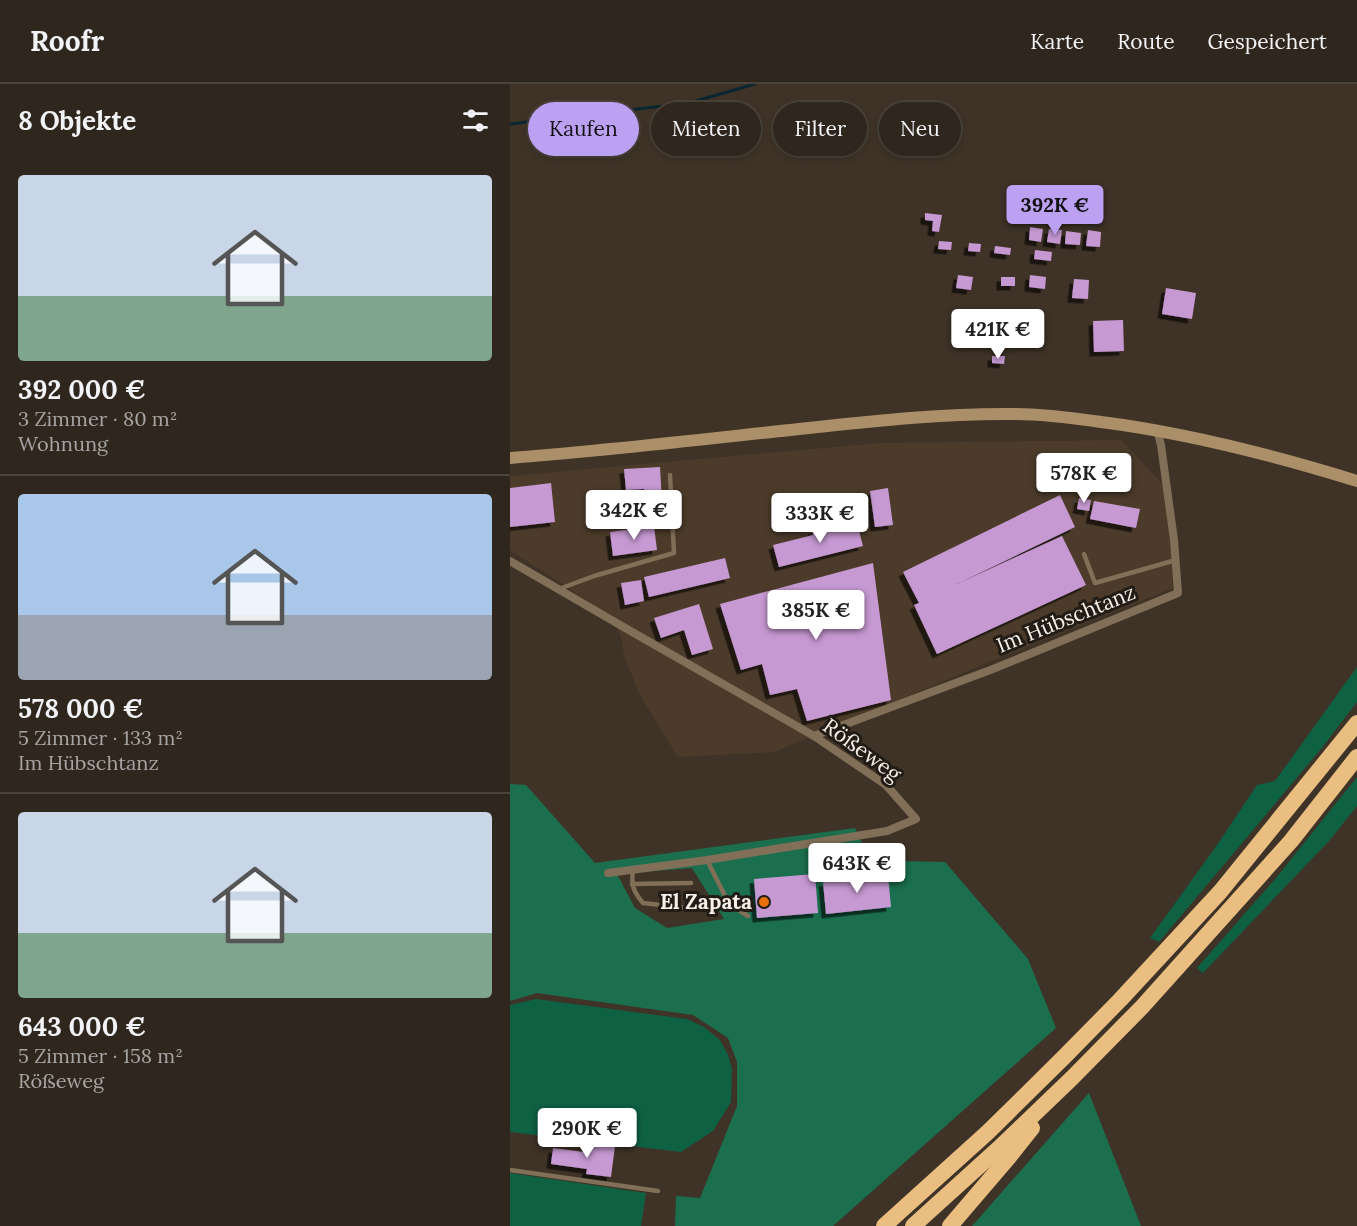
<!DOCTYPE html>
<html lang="de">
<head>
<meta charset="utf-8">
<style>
	:root { --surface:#2f261d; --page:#3b322a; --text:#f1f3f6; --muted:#a7a5a4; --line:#4a433b; --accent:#bca0f2 }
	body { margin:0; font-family:Lora,serif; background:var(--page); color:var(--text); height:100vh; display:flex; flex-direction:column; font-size:22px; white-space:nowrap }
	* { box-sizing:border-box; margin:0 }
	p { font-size:20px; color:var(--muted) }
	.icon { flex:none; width:33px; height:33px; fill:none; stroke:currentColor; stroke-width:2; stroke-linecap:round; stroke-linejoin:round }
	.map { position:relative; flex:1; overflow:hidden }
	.sheet { display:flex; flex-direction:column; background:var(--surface); width:510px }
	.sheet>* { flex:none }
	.hud { position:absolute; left:18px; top:18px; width:570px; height:54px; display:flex; gap:12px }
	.price { position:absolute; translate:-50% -51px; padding:0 14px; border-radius:6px; background:#fff; color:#222; font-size:20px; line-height:39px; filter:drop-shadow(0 2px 3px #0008) }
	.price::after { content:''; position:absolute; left:50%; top:36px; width:18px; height:14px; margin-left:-9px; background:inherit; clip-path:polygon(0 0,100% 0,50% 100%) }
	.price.selected { background:var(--accent); color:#111 }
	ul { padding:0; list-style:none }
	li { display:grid; align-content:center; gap:12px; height:318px; padding:0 18px }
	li+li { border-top:2px solid var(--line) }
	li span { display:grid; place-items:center; height:186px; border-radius:6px; color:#555 }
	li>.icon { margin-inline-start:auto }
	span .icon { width:108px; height:108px; fill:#fffc; stroke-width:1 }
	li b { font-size:26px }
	h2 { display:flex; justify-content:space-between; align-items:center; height:72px; padding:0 18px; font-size:26px }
	.chip { padding:0 21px; border-radius:27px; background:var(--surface); box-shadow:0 3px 9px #0003,0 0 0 2px var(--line); font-size:21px; line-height:54px }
	.chip.selected { background:var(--accent); color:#111 }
	header { display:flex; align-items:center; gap:36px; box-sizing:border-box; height:84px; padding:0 30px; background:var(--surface); border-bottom:2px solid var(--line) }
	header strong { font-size:28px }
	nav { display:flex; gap:33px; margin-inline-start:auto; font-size:21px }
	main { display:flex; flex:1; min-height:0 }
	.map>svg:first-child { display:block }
	.built { fill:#4c3b2a }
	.green { fill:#0f6143 }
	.forest { fill:#1b6f4f; fill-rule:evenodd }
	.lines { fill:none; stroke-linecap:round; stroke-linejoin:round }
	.stream { stroke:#0a2630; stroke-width:3 }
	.building { fill:#c699d2; filter:url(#shadow) }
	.lane { stroke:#816f57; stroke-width:4.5 }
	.street { stroke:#816f57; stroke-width:8 }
	.secondary { stroke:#ab8f68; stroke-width:12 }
	.highway { stroke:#e9be80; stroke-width:16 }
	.food-dot { fill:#e8710a; stroke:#211c16; stroke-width:2 }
	.labels { text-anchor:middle; stroke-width:6; stroke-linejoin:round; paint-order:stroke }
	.street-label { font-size:21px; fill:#f8f0e8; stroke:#211c16 }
	.poi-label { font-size:21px; font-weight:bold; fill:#f8f0e8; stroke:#211c16; text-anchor:end }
</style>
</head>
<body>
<header>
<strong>Roofr</strong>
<nav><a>Karte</a><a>Route</a><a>Gespeichert</a></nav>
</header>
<main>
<section class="sheet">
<h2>8 Objekte<svg class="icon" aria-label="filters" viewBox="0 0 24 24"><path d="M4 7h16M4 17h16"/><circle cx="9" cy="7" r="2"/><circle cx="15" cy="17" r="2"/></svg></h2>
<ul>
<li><span style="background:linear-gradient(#c9d6e8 65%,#7fa58c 0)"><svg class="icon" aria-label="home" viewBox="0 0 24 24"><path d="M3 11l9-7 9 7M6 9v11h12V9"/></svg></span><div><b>392 000 €</b><p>3 Zimmer · 80 m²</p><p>Wohnung</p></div></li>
<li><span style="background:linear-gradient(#a9c7e8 65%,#9aa5b1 0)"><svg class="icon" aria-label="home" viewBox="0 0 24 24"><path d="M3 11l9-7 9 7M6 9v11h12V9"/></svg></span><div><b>578 000 €</b><p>5 Zimmer · 133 m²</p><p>Im Hübschtanz</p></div></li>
<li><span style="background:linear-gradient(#c9d6e8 65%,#7fa58c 0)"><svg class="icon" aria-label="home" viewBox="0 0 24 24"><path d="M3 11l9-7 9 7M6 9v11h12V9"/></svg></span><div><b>643 000 €</b><p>5 Zimmer · 158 m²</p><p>Rößeweg</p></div></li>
</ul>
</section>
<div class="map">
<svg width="847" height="1142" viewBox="0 0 847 1142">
	<defs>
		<filter id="shadow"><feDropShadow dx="-4.5" dy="4.5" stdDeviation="0" flood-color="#0009"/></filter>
	</defs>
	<rect width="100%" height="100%" fill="#3f3327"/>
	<!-- built -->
	<polygon class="built" points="611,356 657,405 663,504 462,585 264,668 168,673 130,611 115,575 110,550 102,533 0,466 0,392 370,359"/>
	<!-- green -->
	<g class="green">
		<polygon points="847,583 847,618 811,665 649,858 640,854 707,761 747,701 765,697"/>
		<polygon points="847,693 847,722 819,757 693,889 687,884 766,794"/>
		<polygon points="26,915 177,935 194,943 210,956 218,971 222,985 221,1018 203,1047 171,1068 0,1048 0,921"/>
		<polygon points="0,1089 136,1109 131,1142 0,1142"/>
	</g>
	<!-- forest -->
	<g class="forest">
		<path d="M0 700 16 701 85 779 345 744 358 772 386 777 435 778 518 875 546 944 323 1142H165L166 1112 190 1114 227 1022V978L218 954 183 931 27 909 0 917ZM182 784 214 835 157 844 125 824 107 790Z"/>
		<polygon points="579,1009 631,1142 462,1142"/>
	</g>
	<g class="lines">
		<!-- stream -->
		<polyline class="stream" points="0,40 179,19 245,0"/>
	</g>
	<!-- building -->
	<g class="building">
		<polygon points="415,129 432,131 429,148 422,147 423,137 415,136"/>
		<polygon points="520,143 533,145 531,158 519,156"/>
		<polygon points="539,145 552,146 550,160 537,158"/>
		<polygon points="578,146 591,148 590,163 576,162"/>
		<polygon points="556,147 571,149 570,161 555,160"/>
		<polygon points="429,157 442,158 441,166 428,165"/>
		<polygon points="459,159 471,160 470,168 458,167"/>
		<polygon points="485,162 501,164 500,171 484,169"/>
		<polygon points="525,166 542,168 541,177 524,175"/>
		<polygon points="448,191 463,193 461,206 446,204"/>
		<polygon points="520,191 536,193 535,205 519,203"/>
		<rect x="491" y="193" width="14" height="9"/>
		<polygon points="564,195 579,196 578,215 562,214"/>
		<polygon points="656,204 686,209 682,235 652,230"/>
		<polygon points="613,236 614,267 584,268 583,237"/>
		<polygon points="482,272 495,272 494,280 482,279"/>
		<polygon points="150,383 152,418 148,418 150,435 139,435 138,419 135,419 134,405 116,406 114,385"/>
		<polygon points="41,399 45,438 0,443 0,404"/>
		<polygon points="378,404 383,441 365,443 360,407"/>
		<polygon points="550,411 565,443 447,500 552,452 576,501 427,570 404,521 409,519 393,488"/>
		<polygon points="569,414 581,416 579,427 567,425"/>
		<polygon points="584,417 630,425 626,444 580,435"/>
		<polygon points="346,435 353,462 269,483 263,461 303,451 302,446"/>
		<polygon points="144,442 147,466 103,472 100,448"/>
		<polygon points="215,474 220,494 139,513 134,493"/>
		<polygon points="363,479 381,616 297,637 287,605 260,611 252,580 231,586 210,520"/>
		<polygon points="131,496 134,517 115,521 111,499"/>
		<polygon points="189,520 203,565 182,571 174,546 151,554 144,534"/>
		<polygon points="305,790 308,829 247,834 244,795"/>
		<polygon points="378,791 381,823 316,830 313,798"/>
		<polygon points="81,1059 105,1062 101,1093 76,1090 77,1085 41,1080 43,1064 74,1068 75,1065 80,1065"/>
	</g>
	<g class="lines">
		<!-- lane -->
		<g class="lane">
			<polyline points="574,470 585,499 666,476"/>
			<polyline points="49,505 84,492 164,469 160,391"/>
			<polyline points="197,776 219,820 238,832"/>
			<path d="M123 786C121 801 123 807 133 819L186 825"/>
			<polyline points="122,800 181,799"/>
			<polyline points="0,1086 148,1107"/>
		</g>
		<!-- street -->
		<g class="street">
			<polyline points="0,477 117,545 304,652 376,701 406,735 377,747 197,776 98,789"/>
			<polyline points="304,652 483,585 668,509 664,456 651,361 647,346"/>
		</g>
		<!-- secondary -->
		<path class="secondary" d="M0 374C93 367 187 356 280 346 354 338 430 329 506 330 534 330 563 334 591 338 678 349 763 371 847 397"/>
		<!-- highway -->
		<g class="highway">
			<polyline points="374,1142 478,1048 554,973 610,916 710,808 847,639"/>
			<polyline points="403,1142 488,1065 562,994 632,923 781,757 847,673"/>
			<polyline points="440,1142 499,1073 522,1044"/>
		</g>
	</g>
	<!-- markers -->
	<circle class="food-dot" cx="254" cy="818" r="6"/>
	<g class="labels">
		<!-- street labels -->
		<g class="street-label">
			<text transform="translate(556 535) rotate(-22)" y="7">Im Hübschtanz</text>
			<text transform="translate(352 666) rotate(36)" y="7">Rößeweg</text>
		</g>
		<!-- poi labels -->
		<g class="poi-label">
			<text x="242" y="825">El Zapata</text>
		</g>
	</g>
</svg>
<b class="price selected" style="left:545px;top:152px">392K €</b>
<b class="price" style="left:488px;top:276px">421K €</b>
<b class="price" style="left:574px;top:420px">578K €</b>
<b class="price" style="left:124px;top:457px">342K €</b>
<b class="price" style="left:310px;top:460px">333K €</b>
<b class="price" style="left:306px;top:557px">385K €</b>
<b class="price" style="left:347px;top:810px">643K €</b>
<b class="price" style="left:77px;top:1075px">290K €</b>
<div class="hud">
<a class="chip selected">Kaufen</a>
<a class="chip">Mieten</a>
<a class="chip">Filter</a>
<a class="chip">Neu</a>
</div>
</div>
</main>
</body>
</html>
